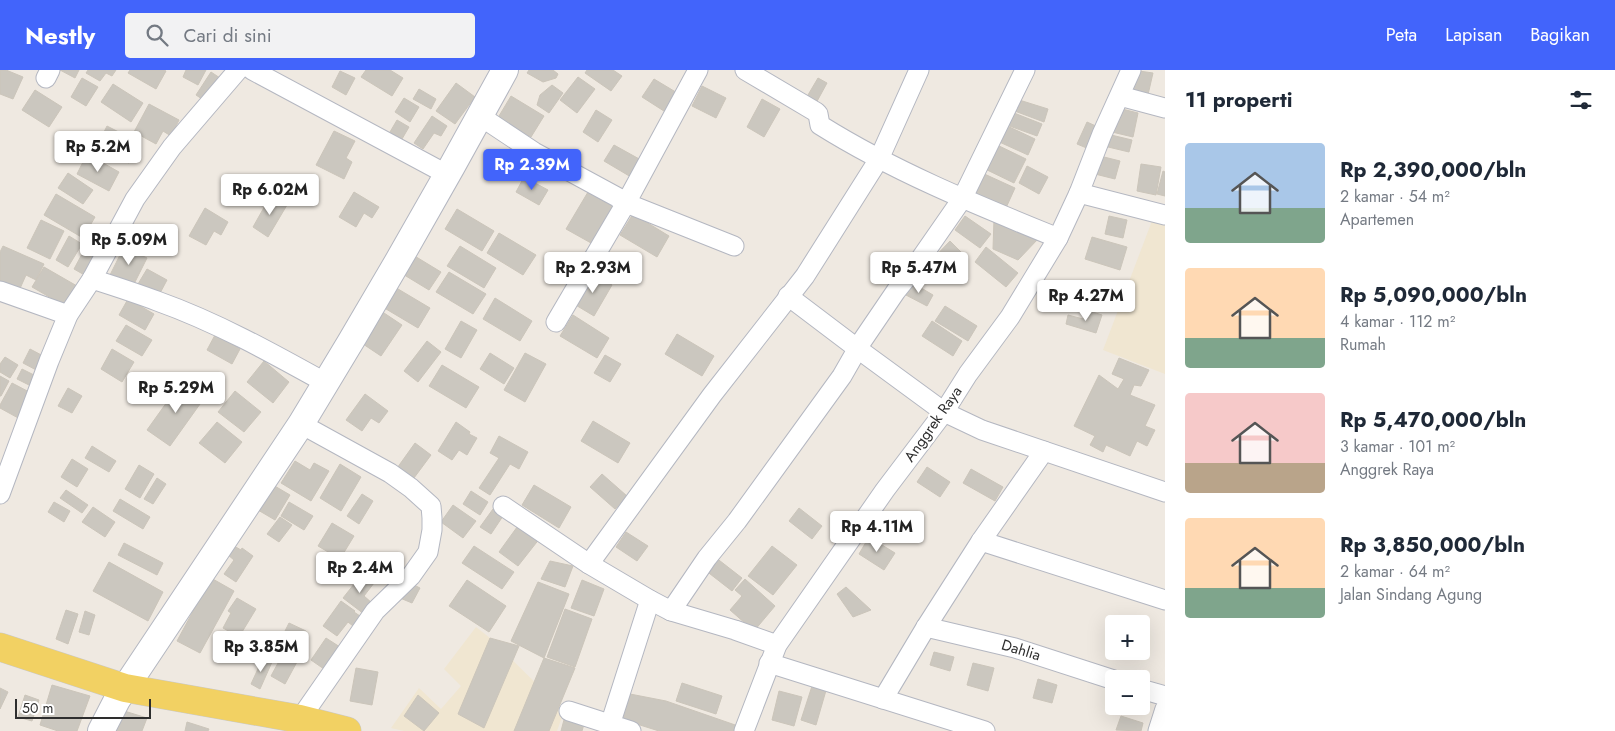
<!DOCTYPE html>
<html lang="id">
<head>
<meta charset="utf-8">
<style>
	:root { --surface:#fff; --page:#f2f2f3; --text:#1f2937; --muted:#747a83; --accent:#4264fb }
	body { margin:0; font-family:Jost,sans-serif; background:var(--page); color:var(--text); height:100vh; display:flex; flex-direction:column; font-size:19px; white-space:nowrap }
	* { box-sizing:border-box; margin:0 }
	p { font-size:16px; color:var(--muted) }
	.icon { flex:none; width:28px; height:28px; fill:none; stroke:currentColor; stroke-width:2; stroke-linecap:round; stroke-linejoin:round }
	.map { position:relative; flex:1; overflow:hidden }
	.sheet { display:flex; flex-direction:column; background:var(--surface); width:450px }
	.sheet>* { flex:none }
	.tools { position:absolute; left:1105px; top:545px; display:grid; gap:10px }
	.tools a { display:grid; place-items:center; width:45px; height:45px; border-radius:5px; background:var(--surface); box-shadow:0 5px 20px #0002; font-size:25px }
	.scale { position:absolute; left:15px; bottom:12px; width:136px; box-sizing:border-box; padding-left:5px; border:2px solid #2e2e2e; border-top:0; font-size:14px; line-height:18px; white-space:nowrap; color:#2e2e2e; -webkit-text-stroke:4px #fff; paint-order:stroke }
	.price { position:absolute; translate:-50% -42px; padding:0 11px; border-radius:5px; background:#fff; color:#222; font-size:16px; line-height:32px; filter:drop-shadow(0 1px 2px #0008) }
	.price::after { content:''; position:absolute; left:50%; top:30px; width:15px; height:11px; margin-left:-8px; background:inherit; clip-path:polygon(0 0,100% 0,50% 100%) }
	.price.on { background:var(--accent); color:#fff }
	ul { padding:0; list-style:none }
	li { display:flex; align-items:center; gap:15px; height:125px; padding:0 20px }
	li span { display:grid; place-items:center; flex:none; width:140px; height:100px; border-radius:5px; color:#555 }
	li>.icon { margin-inline-start:auto }
	span .icon { width:60px; height:60px; fill:#fffc; stroke-width:1 }
	li b { font-size:21px }
	h2 { display:flex; justify-content:space-between; align-items:center; height:60px; padding:0 20px; font-size:21px }
	header { display:flex; align-items:center; gap:30px; box-sizing:border-box; height:70px; padding:0 25px; background:var(--accent); color:#fff }
	header strong { font-size:24px }
	nav { display:flex; gap:28px; margin-inline-start:auto; font-size:18px }
	.search { width:350px; height:45px; background:var(--page); display:flex; align-items:center; gap:12px; box-sizing:border-box; padding:0 18px; border-radius:5px; color:var(--muted); font-size:19px }
	main { display:flex; flex:1; min-height:0 }
	.map>svg:first-child { display:block }
	.education { fill:#f0e6d1 }
	.building { fill:#cbc7bf; stroke:#cbc5ba }
	.lines { fill:none; stroke-linecap:round; stroke-linejoin:round }
	.street-casing { stroke:#b4b7c1; stroke-width:21 }
	.secondary-casing { stroke:#b4b7c1; stroke-width:28 }
	.primary-casing { stroke:#c9c9c9; stroke-width:29 }
	.street { stroke:#fff; stroke-width:19 }
	.secondary { stroke:#fff; stroke-width:26 }
	.primary { stroke:#f2d163; stroke-width:28 }
	.labels { text-anchor:middle; stroke-width:4.5; stroke-linejoin:round; paint-order:stroke }
	.street-label { font-size:15px; fill:#2e2e2e; stroke:#fff }
</style>
</head>
<body>
<header>
<strong>Nestly</strong>
<div class="search"><svg class="icon" aria-label="search" viewBox="0 0 24 24"><circle cx="10" cy="10" r="6"/><path d="M15 15l6 6"/></svg>Cari di sini</div>
<nav><a>Peta</a><a>Lapisan</a><a>Bagikan</a></nav>
</header>
<main>
<div class="map">
<svg width="1165" height="661" viewBox="0 0 1165 661">
	<rect width="100%" height="100%" fill="#efe9e1"/>
	<!-- education -->
	<g class="education">
		<polygon points="1155,143 1165,146 1165,304 1103,280"/>
		<polygon points="476,557 490,568 564,641 557,661 404,661 391,658 419,618 441,639 461,616 444,599"/>
	</g>
	<!-- building -->
	<g class="building">
		<polygon points="0,0 6,0 23,7 13,29 0,24"/>
		<polygon points="60,0 79,0 75,8"/>
		<polygon points="88,0 116,0 112,6 106,3 100,11 86,3"/>
		<polygon points="130,0 164,0 166,1 156,19 128,3"/>
		<polygon points="186,0 206,0 198,15 183,7"/>
		<polygon points="366,0 390,0 403,8 392,26 361,7"/>
		<polygon points="529,0 553,0 558,4 556,8 543,12 527,3"/>
		<polygon points="587,0 613,0 622,6 611,21 585,3"/>
		<polygon points="1132,0 1153,3 1147,29 1126,25"/>
		<polygon points="340,1 355,8 346,25 332,17"/>
		<polygon points="211,2 223,10 208,33 196,25"/>
		<polygon points="578,7 595,19 577,43 560,30"/>
		<polygon points="82,8 98,17 86,36 71,27"/>
		<polygon points="818,8 827,13 815,35 805,30"/>
		<polygon points="654,9 679,24 667,43 642,27"/>
		<polygon points="456,13 475,27 455,54 436,41"/>
		<polygon points="113,14 143,33 131,52 101,32"/>
		<polygon points="552,15 563,23 549,43 537,35 540,25"/>
		<polygon points="702,16 726,28 716,48 692,36"/>
		<polygon points="419,19 436,29 431,39 413,29"/>
		<polygon points="35,20 62,37 49,57 22,40"/>
		<polygon points="511,26 544,46 531,67 516,58 514,62 500,53 502,49 499,46"/>
		<polygon points="404,28 419,37 410,52 395,42"/>
		<polygon points="762,29 780,39 764,67 747,57"/>
		<polygon points="1016,29 1048,39 1044,52 1012,40"/>
		<polygon points="149,34 179,50 171,66 163,61 156,74 134,62"/>
		<polygon points="1122,39 1138,43 1133,67 1112,62 1115,49 1120,50"/>
		<polygon points="596,40 612,50 598,72 583,62"/>
		<polygon points="1009,41 1042,54 1037,66 1004,54"/>
		<polygon points="432,46 447,56 441,66 434,63 423,79 414,73"/>
		<polygon points="397,50 409,57 402,69 390,62"/>
		<polygon points="1087,52 1098,57 1089,79 1077,74"/>
		<polygon points="1003,54 1035,69 1028,85 995,70"/>
		<polygon points="107,56 140,73 129,93 97,76"/>
		<polygon points="334,61 355,71 346,88 352,92 344,109 316,95"/>
		<polygon points="1107,64 1132,70 1129,82 1104,76"/>
		<polygon points="993,73 1026,89 1014,113 981,97"/>
		<polygon points="614,75 641,90 631,107 604,91"/>
		<polygon points="87,84 119,102 109,121 77,104"/>
		<polygon points="1100,86 1120,91 1115,109 1095,104"/>
		<polygon points="1141,94 1161,97 1156,125 1137,121"/>
		<polygon points="1027,96 1048,107 1039,124 1019,113"/>
		<polygon points="1163,101 1165,102 1165,126 1157,124"/>
		<polygon points="980,102 1015,118 1005,140 970,124"/>
		<polygon points="68,103 93,120 83,134 58,118"/>
		<polygon points="524,107 548,120 539,135 516,122"/>
		<polygon points="354,122 379,137 372,148 364,143 356,157 339,147"/>
		<polygon points="588,122 613,137 591,173 566,159"/>
		<polygon points="56,124 95,147 83,168 44,145"/>
		<polygon points="271,125 287,135 268,167 253,157"/>
		<polygon points="205,138 228,152 221,165 214,161 206,175 189,166"/>
		<polygon points="457,139 494,161 482,181 445,159"/>
		<polygon points="633,144 669,166 657,187 620,165"/>
		<polygon points="965,146 991,164 980,178 955,160"/>
		<polygon points="1109,146 1127,150 1123,168 1105,164"/>
		<polygon points="994,149 1038,169 1018,190 993,179"/>
		<polygon points="41,150 64,161 50,189 27,178"/>
		<polygon points="499,163 536,185 523,205 487,183"/>
		<polygon points="69,166 82,174 68,197 56,190"/>
		<polygon points="1092,167 1127,177 1120,200 1085,189"/>
		<polygon points="950,171 965,186 942,209 927,195"/>
		<polygon points="88,173 103,181 88,207 74,199"/>
		<polygon points="3,176 44,194 36,210 26,205 18,223 0,214 0,182"/>
		<polygon points="460,176 496,198 484,218 447,196"/>
		<polygon points="124,177 147,188 133,216 110,205"/>
		<polygon points="986,177 1018,203 1006,217 975,192"/>
		<polygon points="413,185 441,202 429,220 401,203"/>
		<polygon points="44,197 77,216 65,236 32,217"/>
		<polygon points="147,199 167,210 159,225 138,214"/>
		<polygon points="449,202 486,224 473,244 436,222"/>
		<polygon points="591,203 612,215 594,246 574,234"/>
		<polygon points="911,212 933,225 927,236 904,224"/>
		<polygon points="393,216 430,238 418,258 381,236"/>
		<polygon points="495,228 532,251 520,271 483,249"/>
		<polygon points="128,229 154,244 145,260 119,245"/>
		<polygon points="945,236 977,256 968,271 935,251"/>
		<polygon points="1086,240 1102,245 1096,263 1066,254 1068,245 1083,249"/>
		<polygon points="381,241 402,255 381,286 360,272"/>
		<polygon points="573,245 609,268 597,288 560,266"/>
		<polygon points="461,251 477,260 461,288 445,279"/>
		<polygon points="932,251 962,271 953,286 922,266"/>
		<polygon points="126,255 152,270 142,286 116,271"/>
		<polygon points="677,264 714,286 702,306 665,284"/>
		<polygon points="215,265 240,279 232,294 207,280"/>
		<polygon points="427,271 441,282 418,312 404,301"/>
		<polygon points="30,279 47,288 40,302 23,293"/>
		<polygon points="112,279 134,292 122,312 101,299"/>
		<polygon points="490,283 514,298 504,314 480,299"/>
		<polygon points="525,283 546,294 525,332 504,320"/>
		<polygon points="605,285 621,294 610,312 594,303"/>
		<polygon points="5,287 18,295 10,308 0,302 0,294"/>
		<polygon points="1119,288 1149,300 1141,316 1134,315 1130,325 1155,335 1145,356 1155,360 1147,376 1137,371 1130,386 1106,375 1103,382 1090,375 1095,366 1074,356 1099,305 1118,319 1124,309 1112,304"/>
		<polygon points="264,291 289,312 273,333 247,312"/>
		<polygon points="442,295 479,317 466,338 429,316"/>
		<polygon points="22,299 36,306 31,316 17,309"/>
		<polygon points="0,306 9,311 1,326 0,326"/>
		<polygon points="182,311 205,327 170,376 147,360"/>
		<polygon points="12,313 33,324 20,349 0,338 0,335"/>
		<polygon points="68,318 82,326 72,343 58,336"/>
		<polygon points="235,321 261,342 244,362 218,342"/>
		<polygon points="365,324 388,341 379,353 371,348 362,361 346,350"/>
		<polygon points="593,351 630,373 618,393 581,371"/>
		<polygon points="217,352 242,372 225,393 199,373"/>
		<polygon points="456,352 470,362 469,364 477,368 467,385 459,380 452,390 438,381"/>
		<polygon points="499,366 528,382 519,399 510,394 490,425 479,418 499,388 490,383"/>
		<polygon points="415,373 431,385 411,412 395,401"/>
		<polygon points="92,376 116,391 109,402 85,388"/>
		<polygon points="72,389 88,399 77,417 61,407"/>
		<polygon points="295,391 310,400 314,393 329,401 311,431 281,413"/>
		<polygon points="340,394 361,407 341,441 320,428"/>
		<polygon points="139,395 154,404 140,428 125,419"/>
		<polygon points="927,397 950,412 940,427 917,412"/>
		<polygon points="971,399 1003,417 995,431 963,413"/>
		<polygon points="602,404 627,426 615,439 590,417"/>
		<polygon points="157,408 166,414 153,434 144,429"/>
		<polygon points="273,415 290,425 275,450 258,440"/>
		<polygon points="534,415 571,437 559,458 522,435"/>
		<polygon points="66,420 88,435 82,443 60,428"/>
		<polygon points="471,421 488,432 480,445 463,434"/>
		<polygon points="362,424 373,431 359,454 347,446"/>
		<polygon points="120,429 150,447 143,459 113,441"/>
		<polygon points="54,432 70,441 64,452 48,442"/>
		<polygon points="289,432 313,446 304,460 281,446"/>
		<polygon points="453,435 476,451 463,468 441,452"/>
		<polygon points="93,437 115,452 105,467 82,452"/>
		<polygon points="799,438 822,456 812,469 789,451"/>
		<polygon points="493,439 503,446 491,464 480,457"/>
		<polygon points="280,447 292,455 279,472 267,464"/>
		<polygon points="332,453 354,466 340,489 318,476"/>
		<polygon points="520,453 540,468 518,496 499,482"/>
		<polygon points="626,462 648,476 637,491 616,477"/>
		<polygon points="869,467 895,483 884,500 859,484"/>
		<polygon points="124,473 163,493 157,505 118,485"/>
		<polygon points="234,476 241,480 242,478 253,486 236,512 224,504 234,490 228,485"/>
		<polygon points="474,476 514,502 502,519 462,493"/>
		<polygon points="772,476 797,495 773,525 748,506"/>
		<polygon points="715,487 742,508 732,521 705,500"/>
		<polygon points="550,491 573,496 565,517 541,509"/>
		<polygon points="109,492 163,522 148,551 93,521"/>
		<polygon points="362,504 374,513 364,526 372,533 364,544 343,528"/>
		<polygon points="211,508 234,521 200,583 177,571"/>
		<polygon points="745,509 775,536 754,561 730,540 742,526 735,520"/>
		<polygon points="467,510 506,536 489,562 449,536"/>
		<polygon points="582,510 604,519 594,546 571,538"/>
		<polygon points="408,512 420,518 412,533 400,528"/>
		<polygon points="538,512 569,524 544,588 511,571"/>
		<polygon points="846,517 871,540 853,547 837,524"/>
		<polygon points="237,528 256,539 239,567 223,558 231,543 228,541"/>
		<polygon points="341,531 355,541 354,542 360,546 353,556 348,552 337,566 323,556"/>
		<polygon points="565,539 592,549 575,597 547,587"/>
		<polygon points="66,540 78,544 68,574 56,569"/>
		<polygon points="85,541 95,545 89,565 79,562"/>
		<polygon points="289,553 306,561 295,584 278,575"/>
		<polygon points="247,563 262,570 258,578 263,581 259,590 238,580"/>
		<polygon points="326,568 340,577 324,599 311,590"/>
		<polygon points="490,568 519,576 484,658 458,644"/>
		<polygon points="284,582 298,590 285,614 271,606"/>
		<polygon points="934,582 954,587 950,601 930,595"/>
		<polygon points="263,588 272,592 260,619 251,614"/>
		<polygon points="544,588 575,598 549,661 514,661"/>
		<polygon points="973,593 994,598 988,621 967,615"/>
		<polygon points="356,598 378,602 372,635 350,631"/>
		<polygon points="1038,609 1057,615 1052,633 1033,628"/>
		<polygon points="682,613 722,626 716,644 676,631"/>
		<polygon points="813,613 827,617 816,655 801,650"/>
		<polygon points="52,615 90,626 77,661 58,661 40,655"/>
		<polygon points="0,618 8,622 0,639"/>
		<polygon points="779,621 802,627 794,656 772,650"/>
		<polygon points="630,624 666,631 741,657 740,661 659,661 621,649"/>
		<polygon points="25,625 39,630 32,651 18,647"/>
		<polygon points="418,625 439,643 424,661 404,646"/>
		<polygon points="121,640 147,648 142,661 114,661"/>
		<polygon points="565,646 585,651 582,661 561,661"/>
		<polygon points="1121,646 1143,653 1141,661 1116,660"/>
		<polygon points="187,652 209,659 208,661 185,661"/>
	</g>
	<g class="lines">
		<defs>
			<g id="street">
				<polyline points="252,0 448,105"/>
				<path d="M745 0 816 42 818 44 820 55C895 102 977 135 1058 168"/>
				<polyline points="46,8 50,0"/>
				<polyline points="1120,26 1165,38"/>
				<polyline points="480,46 534,82 617,127 626,133 734,176"/>
				<polyline points="1079,123 1102,64 1131,0"/>
				<path d="M92 209C114 216 136 223 157 231 216 252 272 283 326 313"/>
				<polyline points="0,221 68,245"/>
				<polyline points="788,226 858,279 944,342 982,360 1165,422"/>
				<polyline points="556,252 626,133 698,0"/>
				<polyline points="0,424 49,291 68,245 92,209 135,129 172,77 238,0"/>
				<polyline points="503,436 589,494 650,530 671,541 735,560 777,575"/>
				<polyline points="981,471 1165,530"/>
				<polyline points="589,494 712,325 805,206 879,89 919,0"/>
				<polyline points="671,541 707,488 737,451 842,306 862,271 896,221 912,201 962,129 1025,0"/>
				<polyline points="926,557 1015,578 1114,610"/>
				<polyline points="769,593 985,661"/>
				<polyline points="1141,619 1165,626"/>
				<polyline points="883,629 926,557 981,471 1044,381"/>
				<polyline points="569,641 631,661"/>
				<polyline points="300,649 375,541 411,506 428,482 432,460 432,448 431,436 411,418 390,403 301,354"/>
				<polyline points="610,655 650,530"/>
				<polyline points="744,661 777,575 885,420 944,342 968,304 1010,247 1058,168 1079,123 1165,145"/>
				<polyline points="1158,661 1165,639"/>
			</g>
			<path id="secondary" d="M101 661 117 630 301 354C372 238 440 120 505 0"/>
			<polyline id="primary" points="0,577 125,618 300,649 347,661"/>
		</defs>
		<!-- street casing -->
		<use href="#street" class="street-casing"/>
		<!-- secondary casing -->
		<use href="#secondary" class="secondary-casing"/>
		<!-- primary casing -->
		<use href="#primary" class="primary-casing"/>
		<!-- street -->
		<use href="#street" class="street"/>
		<!-- secondary -->
		<use href="#secondary" class="secondary"/>
		<!-- primary -->
		<use href="#primary" class="primary"/>
	</g>
	<g class="labels">
		<!-- street labels -->
		<g class="street-label">
			<text transform="translate(933 354) rotate(-55)" y="5">Anggrek Raya</text>
			<text transform="translate(1021 580) rotate(17)" y="5">Dahlia</text>
		</g>
	</g>
</svg>
<div class="tools">
<a>+</a>
<a>−</a>
</div>
<div class="scale">50 m</div>
<b class="price" style="left:98px;top:103px">Rp 5.2M</b>
<b class="price on" style="left:532px;top:121px">Rp 2.39M</b>
<b class="price" style="left:270px;top:146px">Rp 6.02M</b>
<b class="price" style="left:129px;top:196px">Rp 5.09M</b>
<b class="price" style="left:593px;top:224px">Rp 2.93M</b>
<b class="price" style="left:919px;top:224px">Rp 5.47M</b>
<b class="price" style="left:1086px;top:252px">Rp 4.27M</b>
<b class="price" style="left:176px;top:344px">Rp 5.29M</b>
<b class="price" style="left:877px;top:483px">Rp 4.11M</b>
<b class="price" style="left:360px;top:524px">Rp 2.4M</b>
<b class="price" style="left:261px;top:603px">Rp 3.85M</b>
</div>
<section class="sheet">
<h2>11 properti<svg class="icon" aria-label="filters" viewBox="0 0 24 24"><path d="M4 7h16M4 17h16"/><circle cx="9" cy="7" r="2"/><circle cx="15" cy="17" r="2"/></svg></h2>
<ul>
<li><span style="background:linear-gradient(#a9c7e8 65%,#7fa58c 0)"><svg class="icon" aria-label="home" viewBox="0 0 24 24"><path d="M3 11l9-7 9 7M6 9v11h12V9"/></svg></span><div><b>Rp 2,390,000/bln</b><p>2 kamar · 54 m²</p><p>Apartemen</p></div></li>
<li><span style="background:linear-gradient(#ffd9b3 70%,#7fa58c 0)"><svg class="icon" aria-label="home" viewBox="0 0 24 24"><path d="M3 11l9-7 9 7M6 9v11h12V9"/></svg></span><div><b>Rp 5,090,000/bln</b><p>4 kamar · 112 m²</p><p>Rumah</p></div></li>
<li><span style="background:linear-gradient(#f6c9c9 70%,#b9a48a 0)"><svg class="icon" aria-label="home" viewBox="0 0 24 24"><path d="M3 11l9-7 9 7M6 9v11h12V9"/></svg></span><div><b>Rp 5,470,000/bln</b><p>3 kamar · 101 m²</p><p>Anggrek Raya</p></div></li>
<li><span style="background:linear-gradient(#ffd9b3 70%,#7fa58c 0)"><svg class="icon" aria-label="home" viewBox="0 0 24 24"><path d="M3 11l9-7 9 7M6 9v11h12V9"/></svg></span><div><b>Rp 3,850,000/bln</b><p>2 kamar · 64 m²</p><p>Jalan Sindang Agung</p></div></li>
</ul>
</section>
</main>
</body>
</html>
